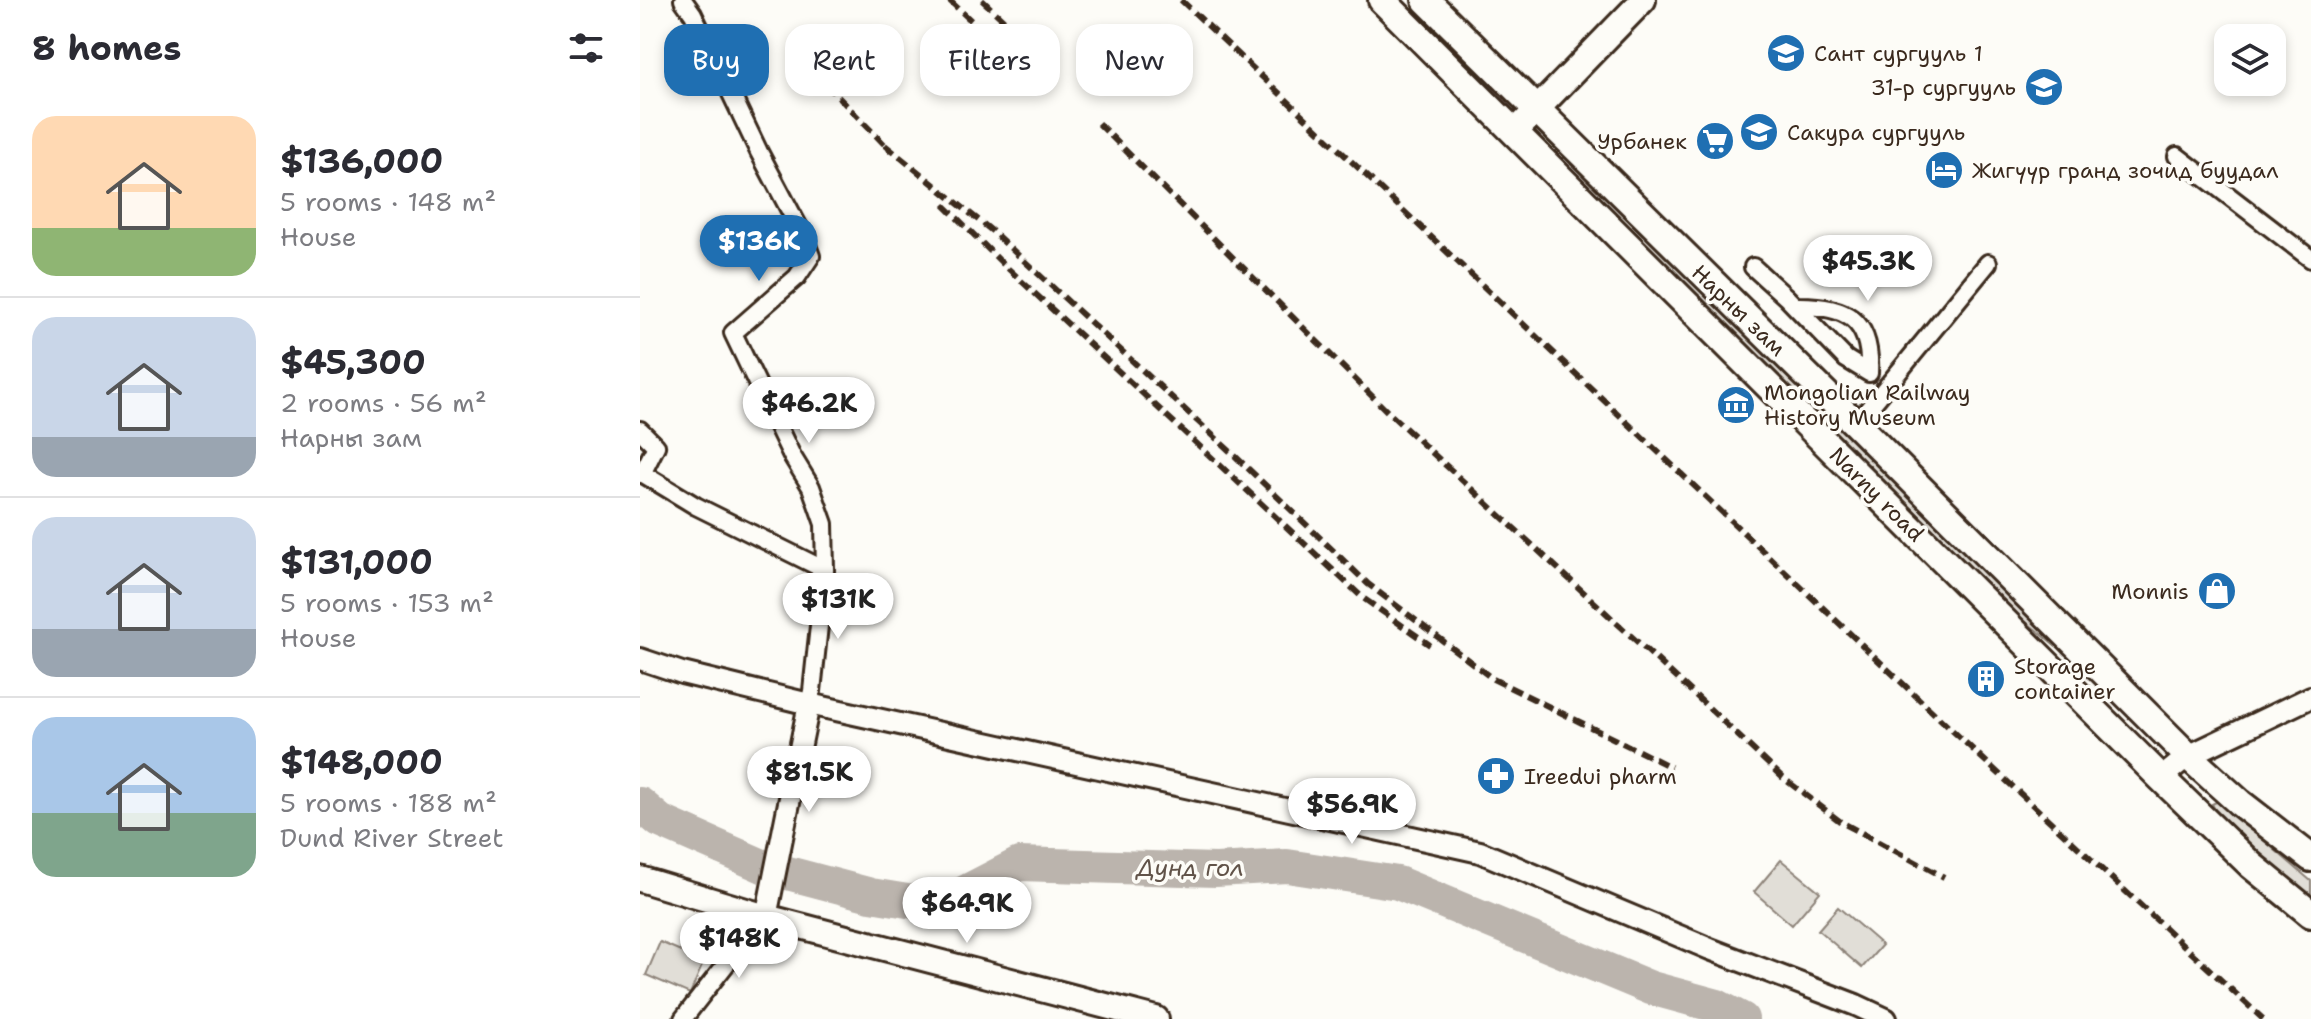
<!DOCTYPE html>
<html lang="en">
<head>
<meta charset="utf-8">
<style>
	:root { --surface:#fff; --page:#f7f7f7; --text:#2b2b33; --muted:#7c7c81; --line:#e1e1e2; --accent:#1f6fb2 }
	body { margin:0; font-family:"Shantell Sans",sans-serif; background:var(--page); color:var(--text); height:100vh; display:flex; flex-direction:column; font-size:30px; white-space:nowrap }
	* { box-sizing:border-box; margin:0 }
	p { font-size:26px; color:var(--muted) }
	.icon { flex:none; width:44px; height:44px; fill:none; stroke:currentColor; stroke-width:2; stroke-linecap:round; stroke-linejoin:round }
	.map { position:relative; flex:1; overflow:hidden }
	.sheet { display:flex; flex-direction:column; background:var(--surface); width:640px }
	.sheet>* { flex:none }
	.banner { position:absolute; left:24px; top:24px; width:760px; height:72px; display:flex; gap:16px }
	.tools { position:absolute; left:1574px; top:24px; display:grid; gap:16px }
	.tools a { display:grid; place-items:center; width:72px; height:72px; border-radius:16px; background:var(--surface); box-shadow:0 4px 12px #0003; font-size:40px }
	.price { position:absolute; translate:-50% -68px; padding:0 18px; border-radius:28px; background:#fff; color:#222; font-size:26px; line-height:52px; filter:drop-shadow(0 2px 4px #0008) }
	.price::after { content:''; position:absolute; left:50%; top:48px; width:24px; height:18px; margin-left:-12px; background:inherit; clip-path:polygon(0 0,100% 0,50% 100%) }
	.price.selected { background:var(--accent); color:#fff }
	ul { padding:0; list-style:none }
	li { display:flex; align-items:center; gap:24px; height:200px; padding:0 32px }
	li+li { border-top:2px solid var(--line) }
	li span { display:grid; place-items:center; flex:none; width:224px; height:160px; border-radius:24px; color:#555 }
	li>.icon { margin-inline-start:auto }
	span .icon { width:96px; height:96px; fill:#fffc; stroke-width:1 }
	li b { font-size:34px }
	h2 { display:flex; justify-content:space-between; align-items:center; height:96px; padding:0 32px; font-size:34px }
	.pill { padding:0 28px; border-radius:24px; background:var(--surface); box-shadow:0 4px 12px #0003; font-size:28px; line-height:72px }
	.pill.selected { background:var(--accent); color:#fff }
	main { display:flex; flex:1; min-height:0 }
	.map>svg:first-child { display:block }
	.green { fill:#e1ded7; stroke:#8e847a; stroke-width:2 }
	.lines { fill:none; stroke-linecap:round; stroke-linejoin:round }
	.river { stroke:#bbb4ad; stroke-width:34 }
	.minor-casing { stroke:#3b2a1e; stroke-width:22 }
	.tertiary-casing { stroke:#3b2a1e; stroke-width:26 }
	.secondary-casing { stroke:#3b2a1e; stroke-width:30 }
	.primary-casing { stroke:#3b2a1e; stroke-width:32 }
	.minor { stroke:#fdfcf7; stroke-width:16 }
	.tertiary { stroke:#fdfcf7; stroke-width:20 }
	.secondary { stroke:#fdfcf7; stroke-width:24 }
	.primary { stroke:#fdfcf7; stroke-width:26 }
	.rail { stroke:#3b2a1e; stroke-width:6; stroke-dasharray:12 6; stroke-linecap:butt }
	.labels { text-anchor:middle; stroke-width:7; stroke-linejoin:round; paint-order:stroke }
	.poi-label { font-size:22px; fill:#3b2a1e; stroke:#fdfcf7; text-anchor:start }
	.street-label { font-size:22px; fill:#3b2a1e; stroke:#fdfcf7 }
	.water-label { font-size:24px; font-style:italic; fill:#615349; stroke:#fdfcf7 }
</style>
</head>
<body>
<main>
<section class="sheet">
<h2>8 homes<svg class="icon" aria-label="filters" viewBox="0 0 24 24"><path d="M4 7h16M4 17h16"/><circle cx="9" cy="7" r="2"/><circle cx="15" cy="17" r="2"/></svg></h2>
<ul>
<li><span style="background:linear-gradient(#ffd9b3 70%,#8fb573 0)"><svg class="icon" aria-label="home" viewBox="0 0 24 24"><path d="M3 11l9-7 9 7M6 9v11h12V9"/></svg></span><div><b>$136,000</b><p>5 rooms · 148 m²</p><p>House</p></div></li>
<li><span style="background:linear-gradient(#c9d6e8 75%,#9aa5b1 0)"><svg class="icon" aria-label="home" viewBox="0 0 24 24"><path d="M3 11l9-7 9 7M6 9v11h12V9"/></svg></span><div><b>$45,300</b><p>2 rooms · 56 m²</p><p>Нарны зам</p></div></li>
<li><span style="background:linear-gradient(#c9d6e8 70%,#9aa5b1 0)"><svg class="icon" aria-label="home" viewBox="0 0 24 24"><path d="M3 11l9-7 9 7M6 9v11h12V9"/></svg></span><div><b>$131,000</b><p>5 rooms · 153 m²</p><p>House</p></div></li>
<li><span style="background:linear-gradient(#a9c7e8 60%,#7fa58c 0)"><svg class="icon" aria-label="home" viewBox="0 0 24 24"><path d="M3 11l9-7 9 7M6 9v11h12V9"/></svg></span><div><b>$148,000</b><p>5 rooms · 188 m²</p><p>Dund River Street</p></div></li>
</ul>
</section>
<div class="map">
<svg width="1671" height="1019" viewBox="0 0 1671 1019">
	<rect width="100%" height="100%" fill="#fdfcf7"/>
	<filter id="ink" filterUnits="userSpaceOnUse"><feTurbulence type="fractalNoise" baseFrequency=".0125" numOctaves="2"/><feDisplacementMap in="SourceGraphic" scale="16" xChannelSelector="R" yChannelSelector="G"/><feConvolveMatrix kernelMatrix="1 2 1 2 8 2 1 2 1" color-interpolation-filters="sRGB"/></filter>
	<g filter="url(#ink)">
		<!-- green -->
		<g class="green">
			<polygon points="917,150 926,154 1418,644 1416,646 1369,608 920,161 917,156"/>
			<polygon points="1578,801 1671,881 1671,901 1578,815 1572,804"/>
			<polygon points="1141,860 1180,892 1152,925 1114,892"/>
			<polygon points="1198,907 1242,945 1222,968 1178,930"/>
			<polygon points="20,942 64,961 50,994 6,975"/>
		</g>
		<g class="lines">
			<!-- river -->
			<polyline class="river" points="0,804 20,821 125,867 231,895 298,906 379,864 576,870 647,866 758,883 1011,988 1077,1006 1102,1019"/>
			<defs>
				<g id="minor">
					<polyline points="43,0 53,14 119,152 164,237 171,256 157,277 93,333 152,456 171,487 184,524 185,570 172,691 169,704"/>
					<polyline points="1537,156 1671,259"/>
					<path d="M1113 267 1146 297 1206 359 1229 373C1232 318 1205 305 1155 306"/>
					<polyline points="1216,424 1348,263"/>
					<polyline points="0,430 16,446 2,474"/>
					<polyline points="0,472 56,506 185,570"/>
					<polyline points="43,1019 101,945 126,917"/>
				</g>
				<g id="tertiary">
					<polyline points="0,659 42,673 169,704 840,852 1070,949 1216,1005 1246,1019"/>
					<polyline points="1521,778 1548,756 1671,697"/>
					<polyline points="126,917 169,704"/>
				</g>
				<g id="secondary">
					<polyline points="875,132 1003,0"/>
					<polyline points="0,879 126,917 516,1019"/>
				</g>
				<g id="primary">
					<polyline points="742,0 1521,778 1611,865 1671,914"/>
					<polyline points="786,0 1216,424 1548,756 1600,803 1671,858"/>
				</g>
			</defs>
			<!-- minor casing -->
			<use href="#minor" class="minor-casing"/>
			<!-- tertiary casing -->
			<use href="#tertiary" class="tertiary-casing"/>
			<!-- secondary casing -->
			<use href="#secondary" class="secondary-casing"/>
			<!-- primary casing -->
			<use href="#primary" class="primary-casing"/>
			<!-- minor -->
			<use href="#minor" class="minor"/>
			<!-- tertiary -->
			<use href="#tertiary" class="tertiary"/>
			<!-- secondary -->
			<use href="#secondary" class="secondary"/>
			<!-- primary -->
			<use href="#primary" class="primary"/>
			<!-- rail -->
			<g class="rail">
				<polyline points="309,0 397,82"/>
				<polyline points="342,0 412,65"/>
				<polyline points="541,0 1314,732 1623,1019"/>
				<polyline points="173,71 251,151"/>
				<polyline points="458,123 749,413 1054,694 1142,777 1201,822 1304,877"/>
				<polyline points="245,145 352,231 593,454 728,584 853,679 1031,767"/>
				<polyline points="304,205 361,262 723,598 790,645"/>
			</g>
		</g>
	</g>
	<!-- icons -->
	<defs>
		<symbol id="school-disc" viewBox="-11 -11 22 22"><circle r="9.5" fill="#1f6fb2" stroke="#fdfcf7"/><path d="M0-5L7-2L0 1L-7-2ZM-4 1L0 2.5L4 1V4Q0 6-4 4Z" fill="#fff"/></symbol>
		<symbol id="supermarket-disc" viewBox="-11 -11 22 22"><circle r="9.5" fill="#1f6fb2" stroke="#fdfcf7"/><path d="M-6-5.5h2.5l.6 2H6L4.5 2H-2.5L-4.4-4H-6ZM-1.5 3.2a1.3 1.3 0 1 0 .1 0ZM3 3.2a1.3 1.3 0 1 0 .1 0Z" fill="#fff"/></symbol>
		<symbol id="hotel-disc" viewBox="-11 -11 22 22"><circle r="9.5" fill="#1f6fb2" stroke="#fdfcf7"/><path d="M-6-4.5h1.5V1H6V5H4.5V3h-9V5H-6ZM-4 0a1.8 1.8 0 1 1 3.6 0ZM.5 0V-2.5h3Q6-2.5 6 0Z" fill="#fff"/></symbol>
		<symbol id="museum-disc" viewBox="-11 -11 22 22"><circle r="9.5" fill="#1f6fb2" stroke="#fdfcf7"/><path d="M0-6L6-3V-2H-6V-3ZM-5-1h2V3h-2ZM-1-1h2V3h-2ZM3-1h2V3H3ZM-6 4H6V6H-6Z" fill="#fff"/></symbol>
		<symbol id="shop-disc" viewBox="-11 -11 22 22"><circle r="9.5" fill="#1f6fb2" stroke="#fdfcf7"/><path d="M-5-2.5h2.3a2.7 3.5 0 0 1 5.4 0H5L5.5 6h-11ZM-1.5-2.5h3a1.5 2.3 0 0 0-3 0Z" fill="#fff"/></symbol>
		<symbol id="building-disc" viewBox="-11 -11 22 22"><circle r="9.5" fill="#1f6fb2" stroke="#fdfcf7"/><path d="M-4-6H4V6H1V3H-1V6H-4ZM-2.5-4.3h1.7v1.8h-1.7ZM.8-4.3h1.7v1.8H.8ZM-2.5-1h1.7V.8h-1.7ZM.8-1h1.7V.8H.8Z" fill="#fff"/></symbol>
		<symbol id="pharmacy-disc" viewBox="-11 -11 22 22"><circle r="9.5" fill="#1f6fb2" stroke="#fdfcf7"/><path d="M-2-6h4v4h4v4h-4v4h-4v-4h-4v-4h4Z" fill="#fff"/></symbol>
	</defs>
	<g fill-rule="evenodd">
		<use href="#school-disc" x="1124" y="31" width="44" height="44"/>
		<use href="#school-disc" x="1382" y="65" width="44" height="44"/>
		<use href="#school-disc" x="1097" y="110" width="44" height="44"/>
		<use href="#supermarket-disc" x="1053" y="119" width="44" height="44"/>
		<use href="#hotel-disc" x="1282" y="148" width="44" height="44"/>
		<use href="#museum-disc" x="1074" y="383" width="44" height="44"/>
		<use href="#shop-disc" x="1555" y="569" width="44" height="44"/>
		<use href="#building-disc" x="1324" y="657" width="44" height="44"/>
		<use href="#pharmacy-disc" x="834" y="754" width="44" height="44"/>
	</g>
	<g class="labels">
		<!-- poi labels -->
		<g class="poi-label">
			<text x="1174" y="61">Сант сургууль 1</text>
			<text x="1376" y="95" text-anchor="end">31-р сургууль</text>
			<text x="1147" y="140">Сакура сургууль</text>
			<text x="1047" y="149" text-anchor="end">Урбанек</text>
			<text x="1332" y="178">Жигүүр гранд зочид буудал</text>
			<text x="1124" y="400">Mongolian Railway<tspan x="1124" dy="25">History Museum</tspan></text>
			<text x="1549" y="599" text-anchor="end">Monnis</text>
			<text x="1374" y="674">Storage<tspan x="1374" dy="25">container</tspan></text>
			<text x="884" y="784">Ireedui pharm</text>
		</g>
		<!-- street labels -->
		<g class="street-label">
			<text transform="translate(1099 310) rotate(44)" y="8">Нарны зам</text>
			<text transform="translate(1237 494) rotate(45)" y="8">Narny road</text>
		</g>
		<!-- water labels -->
		<g class="water-label">
			<text x="550" y="876">Дунд гол</text>
		</g>
	</g>
</svg>
<div class="tools">
<a><svg class="icon" aria-label="layers" viewBox="0 0 24 24"><path d="M12 4l9 5-9 5-9-5zM3 14l9 5 9-5"/></svg></a>
</div>
<b class="price selected" style="left:119px;top:283px">$136K</b>
<b class="price" style="left:1228px;top:303px">$45.3K</b>
<b class="price" style="left:169px;top:445px">$46.2K</b>
<b class="price" style="left:198px;top:641px">$131K</b>
<b class="price" style="left:169px;top:814px">$81.5K</b>
<b class="price" style="left:712px;top:846px">$56.9K</b>
<b class="price" style="left:327px;top:945px">$64.9K</b>
<b class="price" style="left:99px;top:980px">$148K</b>
<div class="banner">
<a class="pill selected">Buy</a>
<a class="pill">Rent</a>
<a class="pill">Filters</a>
<a class="pill">New</a>
</div>
</div>
</main>
</body>
</html>
